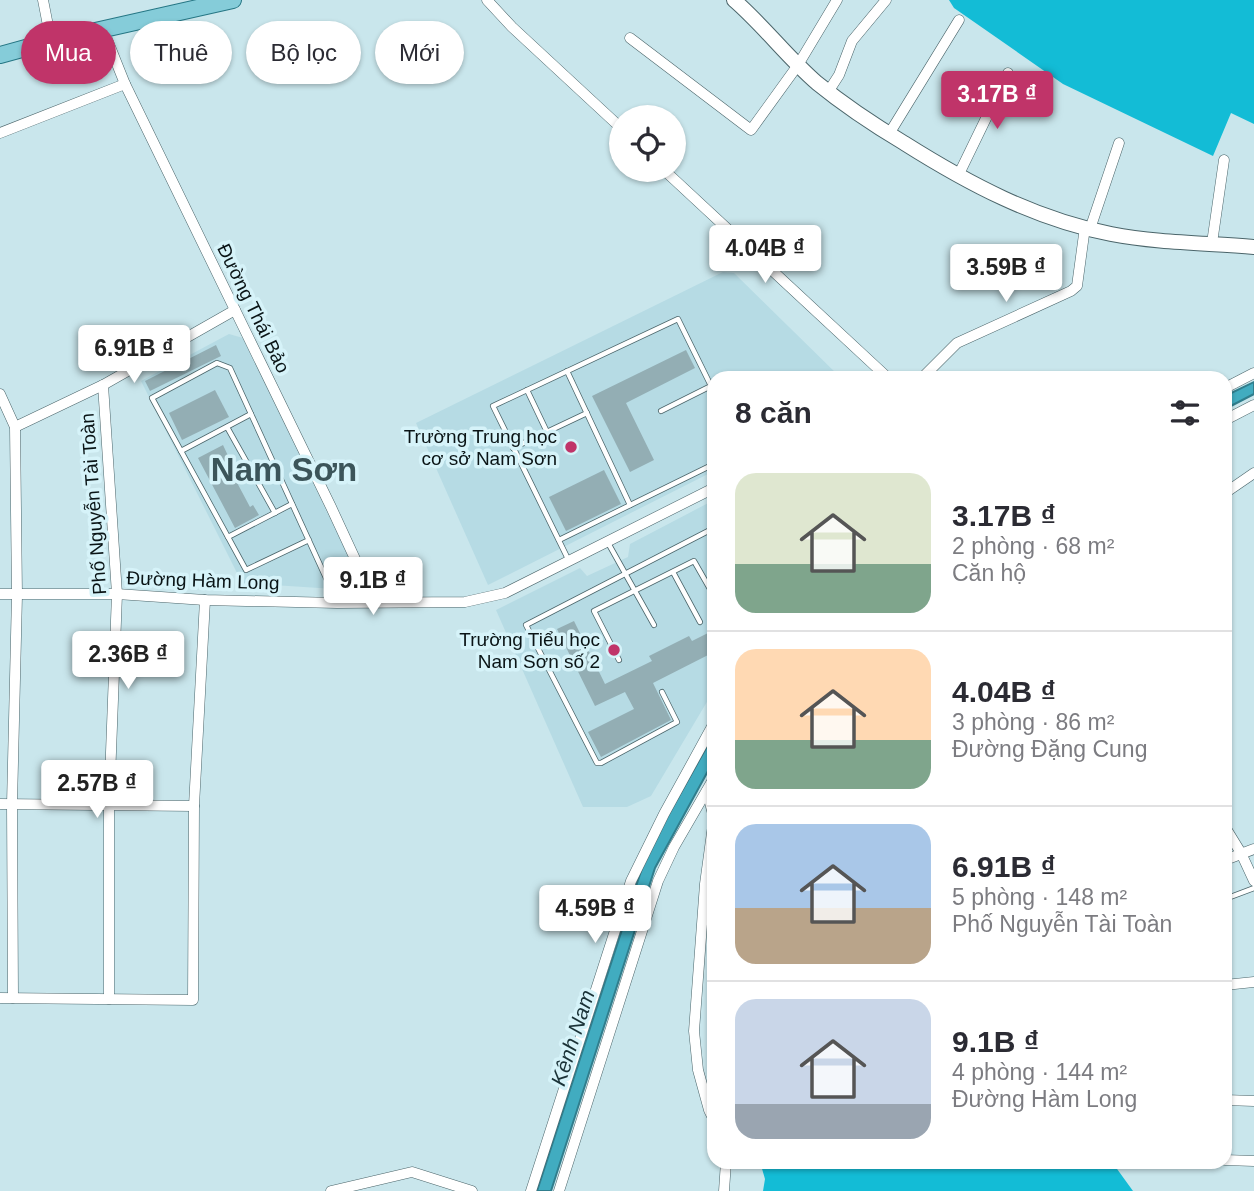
<!DOCTYPE html>
<html lang="vi">
<head>
<meta charset="utf-8">
<style>
	:root { --surface:#fff; --page:#f2f2f3; --text:#2b2b33; --muted:#7c7c81; --line:#e1e1e2; --accent:#c03469 }
	body { margin:0; font-family:Arial,sans-serif; background:var(--page); color:var(--text); height:100vh; display:flex; flex-direction:column; font-size:26px; white-space:nowrap }
	* { box-sizing:border-box; margin:0 }
	p { font-size:23px; color:var(--muted) }
	.icon { flex:none; width:38px; height:38px; fill:none; stroke:currentColor; stroke-width:2; stroke-linecap:round; stroke-linejoin:round }
	.map { position:relative; flex:1; overflow:hidden }
	.panel { position:absolute; left:707px; top:371px; width:525px; height:798px; display:flex; flex-direction:column; background:var(--surface); border-radius:21px; box-shadow:0 2px 5px #0004 }
	.panel>* { flex:none }
	.banner { position:absolute; left:21px; top:21px; width:581px; height:63px; display:flex; gap:14px }
	.controls { position:absolute; left:609px; top:105px; display:grid; gap:14px }
	.controls a { display:grid; place-items:center; width:77px; height:77px; border-radius:50%; background:var(--surface); box-shadow:0 2px 5px #0004; font-size:35px }
	.price { position:absolute; translate:-50% -60px; padding:0 16px; border-radius:7px; background:#fff; color:#222; font-size:23px; line-height:46px; filter:drop-shadow(0 2px 4px #0008) }
	.price::after { content:''; position:absolute; left:50%; top:42px; width:21px; height:16px; margin-left:-10px; background:inherit; clip-path:polygon(0 0,100% 0,50% 100%) }
	.price.current { background:var(--accent); color:#fff }
	ul { padding:0; list-style:none }
	li { display:flex; align-items:center; gap:21px; height:175px; padding:0 28px }
	li+li { border-top:2px solid var(--line) }
	li span { display:grid; place-items:center; flex:none; width:196px; height:140px; border-radius:21px; color:#555 }
	li>.icon { margin-inline-start:auto }
	span .icon { width:84px; height:84px; fill:#fffc; stroke-width:1 }
	li b { font-size:30px }
	h2 { display:flex; justify-content:space-between; align-items:center; height:84px; padding:0 28px; font-size:30px }
	.tag { padding:0 24px; border-radius:32px; background:var(--surface); box-shadow:0 2px 5px #0004; font-size:24px; line-height:63px }
	.tag.current { background:var(--accent); color:#fff }
	.map>svg:first-child { display:block }
	.built { fill:#b6dbe4 }
	.forest { fill:#13bcd6 }
	.water { fill:#41acc0; stroke:#307e8d; stroke-width:2 }
	.building { fill:#93aeb4 }
	.lines { fill:none; stroke-linecap:round; stroke-linejoin:round }
	.lane-casing { stroke:#4b656a; stroke-width:6 }
	.street-casing { stroke:#4b656a; stroke-width:11 }
	.secondary-casing { stroke:#4b656a; stroke-width:16 }
	.primary-casing { stroke:#257684; stroke-width:18 }
	.lane { stroke:#fff; stroke-width:4.5 }
	.street { stroke:#fff; stroke-width:10 }
	.secondary { stroke:#fff; stroke-width:14 }
	.primary { stroke:#85ccd9; stroke-width:16 }
	.poi-dot { fill:#c03469; stroke:#d6f3f9; stroke-width:2.5 }
	.labels { text-anchor:middle; stroke-width:7; stroke-linejoin:round; paint-order:stroke }
	.street-label { font-size:19px; fill:#0a1416; stroke:#d6f3f9 }
	.poi-label { font-size:19px; fill:#0a1416; stroke:#d6f3f9; text-anchor:end }
	.water-label { font-size:21px; font-style:italic; fill:#1a3237; stroke:#d6f3f9 }
	.town-label { font-size:33px; font-weight:bold; fill:#3c555a; stroke:#d6f3f9 }
</style>
</head>
<body>
<div class="map">
<svg width="1254" height="1191" viewBox="0 0 1254 1191">
	<rect width="100%" height="100%" fill="#c9e6ec"/>
	<!-- built -->
	<g class="built">
		<polygon points="723,272 734,273 841,378 714,378 714,471 488,585 416,423"/>
		<polygon points="229,334 243,338 365,591 242,583 141,381"/>
		<polygon points="714,500 714,690 651,796 627,807 583,807 496,610 580,568 587,576 628,557 630,544"/>
	</g>
	<!-- forest -->
	<g class="forest">
		<polygon points="949,0 1254,0 1254,124 1231,113 1213,156 1063,84 954,8"/>
		<polygon points="760,1162 1112,1162 1133,1191 763,1191 765,1179"/>
	</g>
	<!-- water -->
	<g class="water">
		<polygon points="1254,382 1254,394 1225,409 1225,396"/>
		<polygon points="714,734 714,760 655,868 551,1191 537,1191 643,865 662,826"/>
	</g>
	<!-- building -->
	<g class="building">
		<polygon points="216,345 221,356 150,391 145,381"/>
		<polygon points="686,350 695,368 626,403 654,460 630,472 592,396"/>
		<polygon points="215,390 229,417 182,440 169,413"/>
		<polygon points="223,445 230,460 226,462 250,507 253,505 259,515 235,528 198,458"/>
		<polygon points="604,470 621,504 566,531 549,497"/>
		<polygon points="574,621 605,684 652,661 649,656 689,636 692,641 714,630 714,652 653,683 671,720 601,757 588,732 634,709 625,692 595,706 557,629"/>
	</g>
	<g class="lines">
		<defs>
			<g id="lane">
				<polyline points="567,371 630,505"/>
				<polyline points="527,390 547,432"/>
				<polyline points="661,411 711,386 714,391"/>
				<polyline points="227,427 275,513"/>
				<polyline points="513,448 587,413"/>
				<polyline points="181,451 251,414"/>
				<polyline points="228,537 292,504"/>
				<path d="M309 540 246 570 152 398 217 363 230 368C266 446 301 524 337 602"/>
				<polyline points="559,540 714,464"/>
				<polyline points="607,541 654,625"/>
				<polyline points="568,559 493,406 678,319 711,386"/>
				<polyline points="673,572 700,622"/>
				<polyline points="619,660 594,611 694,561 714,596"/>
				<polyline points="662,692 677,722 601,763 597,763 526,625 714,528"/>
				<polyline points="1225,899 1254,888"/>
			</g>
			<g id="street">
				<polyline points="43,0 51,41"/>
				<polyline points="487,0 512,27 621,128"/>
				<polyline points="103,29 125,84 331,507 375,602"/>
				<polyline points="630,38 751,130 798,65 837,0"/>
				<polyline points="828,92 839,75 852,41 886,0"/>
				<polyline points="0,133 125,84"/>
				<polyline points="889,134 959,20"/>
				<polyline points="664,170 888,378"/>
				<polyline points="958,176 1008,73"/>
				<polyline points="1090,229 1119,143"/>
				<polyline points="1212,243 1224,160"/>
				<polyline points="922,378 957,343 1071,291 1077,286 1085,227"/>
				<polyline points="103,385 117,594 109,805 109,999"/>
				<polyline points="1225,388 1254,373"/>
				<polyline points="0,394 15,427 17,595 12,804 13,998"/>
				<polyline points="1225,420 1254,405"/>
				<polyline points="15,427 103,385 235,310"/>
				<polyline points="1225,493 1254,473"/>
				<polyline points="0,594 117,594 205,600 337,603 465,602 505,593 714,488"/>
				<polyline points="707,791 714,818 705,884 694,1031 698,1070 709,1110 714,1120"/>
				<polyline points="0,804 194,806"/>
				<polyline points="1225,827 1241,853 1254,881"/>
				<polyline points="1225,860 1254,849"/>
				<polyline points="1225,985 1254,982"/>
				<polyline points="0,998 193,1000 194,806 205,600"/>
				<polyline points="1225,1100 1254,1101"/>
				<polyline points="1225,1160 1254,1161"/>
				<polyline points="331,1191 412,1172 472,1191"/>
				<polyline points="531,1191 631,881 664,814 714,723"/>
				<polyline points="559,1191 658,881 674,847 714,778"/>
				<polyline points="724,1191 726,1162"/>
			</g>
			<path id="secondary" d="M734 0C764 26 787 57 817 83 844 105 874 125 904 143 969 184 1035 219 1111 234 1158 243 1207 243 1254 247"/>
			<polyline id="primary" points="0,55 51,41 233,0"/>
		</defs>
		<!-- lane casing -->
		<use href="#lane" class="lane-casing"/>
		<!-- street casing -->
		<use href="#street" class="street-casing"/>
		<!-- secondary casing -->
		<use href="#secondary" class="secondary-casing"/>
		<!-- primary casing -->
		<use href="#primary" class="primary-casing"/>
		<!-- lane -->
		<use href="#lane" class="lane"/>
		<!-- street -->
		<use href="#street" class="street"/>
		<!-- secondary -->
		<use href="#secondary" class="secondary"/>
		<!-- primary -->
		<use href="#primary" class="primary"/>
	</g>
	<!-- markers -->
	<g class="poi-dot">
		<circle cx="571" cy="447" r="7"/>
		<circle cx="614" cy="650" r="7"/>
	</g>
	<g class="labels">
		<!-- street labels -->
		<g class="street-label">
			<text transform="translate(254 308) rotate(64)" y="7">Đường Thái Bảo</text>
			<text transform="translate(93 504) rotate(-94)" y="7">Phố Nguyễn Tài Toàn</text>
			<text transform="translate(203 580) rotate(2)" y="7">Đường Hàm Long</text>
		</g>
		<!-- poi labels -->
		<g class="poi-label">
			<text x="557" y="443">Trường Trung học<tspan x="557" dy="22">cơ sở Nam Sơn</tspan></text>
			<text x="600" y="646">Trường Tiểu học<tspan x="600" dy="22">Nam Sơn số 2</tspan></text>
		</g>
		<!-- water labels -->
		<g class="water-label">
			<text transform="translate(573 1038) rotate(-72)" y="7">Kênh Nam</text>
		</g>
		<!-- town labels -->
		<g class="town-label">
			<text x="284" y="481">Nam Sơn</text>
		</g>
	</g>
</svg>
<div class="controls">
<a><svg class="icon" aria-label="locate" viewBox="0 0 24 24"><circle cx="12" cy="12" r="6"/><path d="M12 2v4M12 18v4M2 12h4M18 12h4"/></svg></a>
</div>
<b class="price current" style="left:997px;top:131px">3.17B ₫</b>
<b class="price" style="left:765px;top:285px">4.04B ₫</b>
<b class="price" style="left:1006px;top:304px">3.59B ₫</b>
<b class="price" style="left:134px;top:385px">6.91B ₫</b>
<b class="price" style="left:373px;top:617px">9.1B ₫</b>
<b class="price" style="left:128px;top:691px">2.36B ₫</b>
<b class="price" style="left:97px;top:820px">2.57B ₫</b>
<b class="price" style="left:595px;top:945px">4.59B ₫</b>
<div class="banner">
<a class="tag current">Mua</a>
<a class="tag">Thuê</a>
<a class="tag">Bộ lọc</a>
<a class="tag">Mới</a>
</div>
<section class="panel">
<h2>8 căn<svg class="icon" aria-label="filters" viewBox="0 0 24 24"><path d="M4 7h16M4 17h16"/><circle cx="9" cy="7" r="2"/><circle cx="15" cy="17" r="2"/></svg></h2>
<ul>
<li><span style="background:linear-gradient(#dfe7d0 65%,#7fa58c 0)"><svg class="icon" aria-label="home" viewBox="0 0 24 24"><path d="M3 11l9-7 9 7M6 9v11h12V9"/></svg></span><div><b>3.17B ₫</b><p>2 phòng · 68 m²</p><p>Căn hộ</p></div></li>
<li><span style="background:linear-gradient(#ffd9b3 65%,#7fa58c 0)"><svg class="icon" aria-label="home" viewBox="0 0 24 24"><path d="M3 11l9-7 9 7M6 9v11h12V9"/></svg></span><div><b>4.04B ₫</b><p>3 phòng · 86 m²</p><p>Đường Đặng Cung</p></div></li>
<li><span style="background:linear-gradient(#a9c7e8 60%,#b9a48a 0)"><svg class="icon" aria-label="home" viewBox="0 0 24 24"><path d="M3 11l9-7 9 7M6 9v11h12V9"/></svg></span><div><b>6.91B ₫</b><p>5 phòng · 148 m²</p><p>Phố Nguyễn Tài Toàn</p></div></li>
<li><span style="background:linear-gradient(#c9d6e8 75%,#9aa5b1 0)"><svg class="icon" aria-label="home" viewBox="0 0 24 24"><path d="M3 11l9-7 9 7M6 9v11h12V9"/></svg></span><div><b>9.1B ₫</b><p>4 phòng · 144 m²</p><p>Đường Hàm Long</p></div></li>
</ul>
</section>
</div>
</body>
</html>
